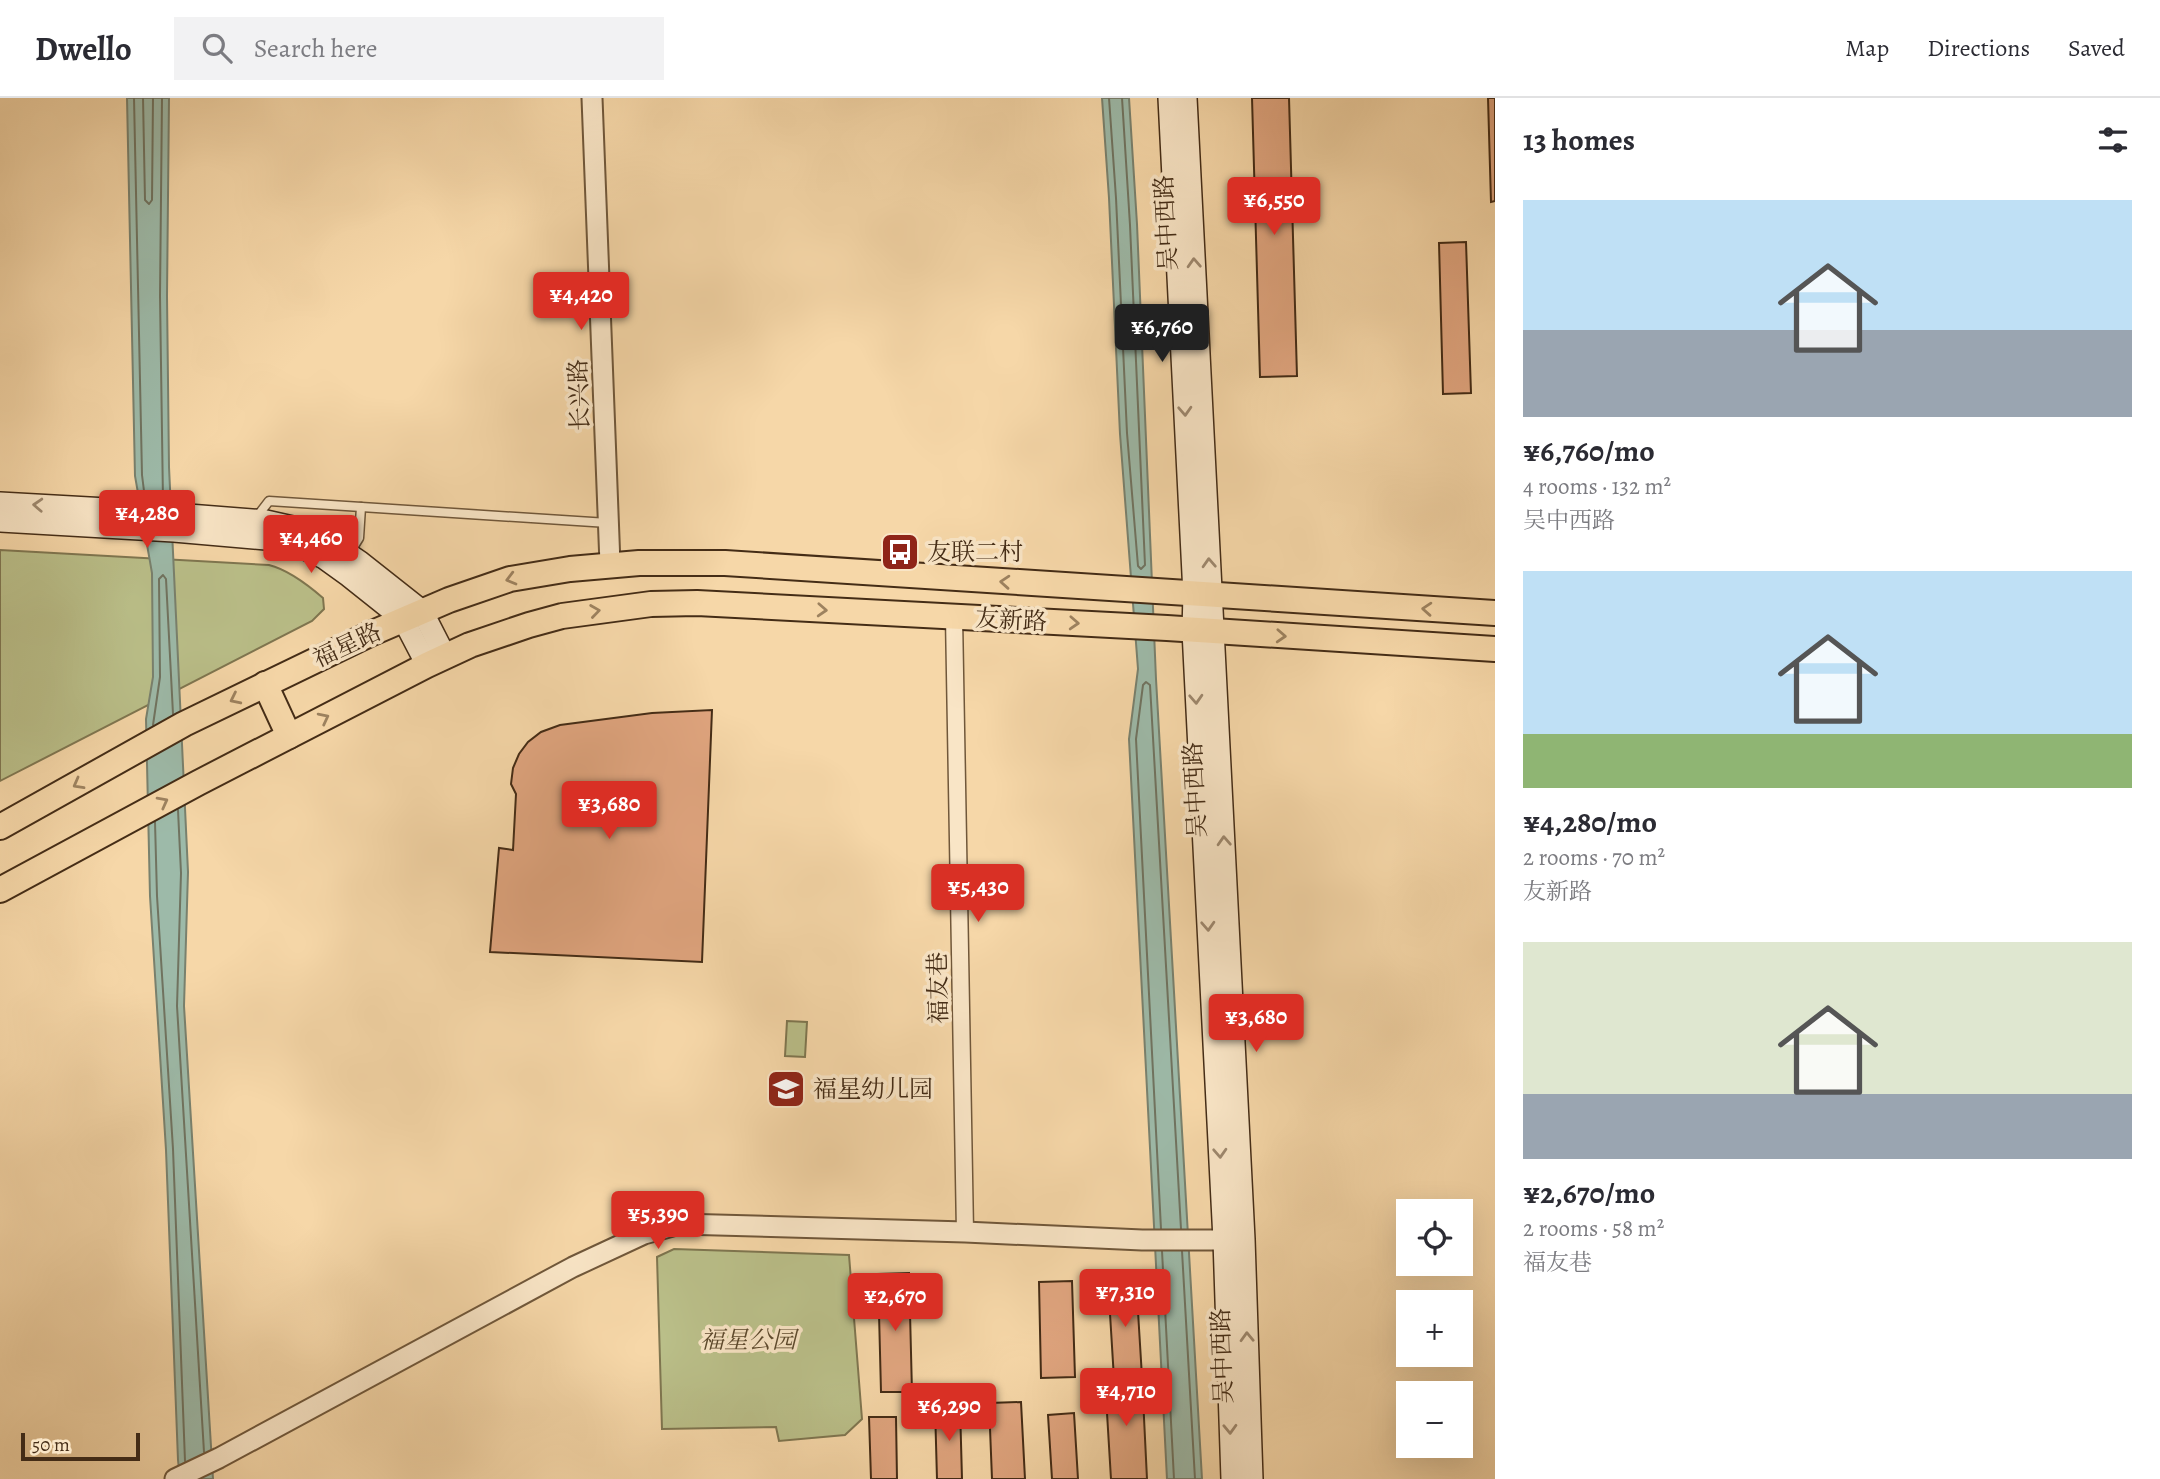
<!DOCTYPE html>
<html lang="en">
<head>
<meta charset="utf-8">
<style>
	:root { --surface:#fff; --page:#f2f2f3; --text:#2b2b33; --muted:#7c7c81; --line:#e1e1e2; --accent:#d93025 }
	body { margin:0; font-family:Alegreya,"Noto Serif SC",serif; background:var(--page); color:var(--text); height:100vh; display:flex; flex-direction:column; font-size:26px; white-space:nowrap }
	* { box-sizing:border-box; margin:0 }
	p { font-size:23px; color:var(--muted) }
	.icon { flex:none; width:38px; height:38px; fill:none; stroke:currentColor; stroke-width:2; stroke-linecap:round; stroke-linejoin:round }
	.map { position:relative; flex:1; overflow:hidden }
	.side { display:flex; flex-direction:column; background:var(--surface); width:665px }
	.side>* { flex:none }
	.buttons { position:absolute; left:1396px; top:1101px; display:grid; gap:14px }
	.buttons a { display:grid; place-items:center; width:77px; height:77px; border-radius:0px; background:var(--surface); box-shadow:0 7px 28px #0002; font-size:35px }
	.scale { position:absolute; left:21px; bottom:18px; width:119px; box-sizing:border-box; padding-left:7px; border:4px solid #442c16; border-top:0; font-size:19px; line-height:24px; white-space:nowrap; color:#442c16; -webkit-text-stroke:5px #f9e5c6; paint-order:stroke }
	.price { position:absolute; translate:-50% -60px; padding:0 16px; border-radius:7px; background:var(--accent); color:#fff; font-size:23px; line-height:46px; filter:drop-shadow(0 2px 4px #0008) }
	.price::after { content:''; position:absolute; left:50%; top:42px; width:21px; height:16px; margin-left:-10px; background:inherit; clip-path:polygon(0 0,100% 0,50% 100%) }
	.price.selected { background:#222; color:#fff }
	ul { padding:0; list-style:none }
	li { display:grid; align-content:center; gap:14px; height:371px; padding:0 28px }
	li span { display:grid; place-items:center; height:217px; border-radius:0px; color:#555 }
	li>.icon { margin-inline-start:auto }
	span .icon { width:126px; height:126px; fill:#fffc; stroke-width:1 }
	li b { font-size:30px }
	h2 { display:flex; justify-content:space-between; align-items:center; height:84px; padding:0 28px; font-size:30px }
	header { display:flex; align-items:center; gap:42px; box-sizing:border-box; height:98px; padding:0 35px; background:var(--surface); border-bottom:2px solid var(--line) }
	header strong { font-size:33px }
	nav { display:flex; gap:38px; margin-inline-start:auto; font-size:24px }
	.search { width:490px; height:63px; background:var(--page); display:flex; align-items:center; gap:18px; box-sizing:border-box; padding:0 24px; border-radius:0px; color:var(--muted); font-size:26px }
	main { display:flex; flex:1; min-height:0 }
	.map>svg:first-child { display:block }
	.green { fill:#babf89; stroke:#7f7650; stroke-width:2 }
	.water { fill:#9dbaa9; stroke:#79816e; stroke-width:2 }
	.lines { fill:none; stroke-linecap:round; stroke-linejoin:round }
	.shore { stroke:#707360; stroke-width:2 }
	.building { fill:#e0a57f; stroke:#442c16; stroke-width:2 }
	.service-casing { stroke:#70573a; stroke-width:11 }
	.minor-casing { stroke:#70573a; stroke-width:19 }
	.tertiary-casing { stroke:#70573a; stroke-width:23 }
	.secondary-casing { stroke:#442c16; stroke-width:24 }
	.primary-casing { stroke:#442c16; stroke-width:28 }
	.service { stroke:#f9e5c6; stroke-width:8 }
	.minor { stroke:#f9e5c6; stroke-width:16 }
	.tertiary { stroke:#f9e5c6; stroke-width:19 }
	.secondary { stroke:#f9e5c6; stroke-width:21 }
	.primary { stroke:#f6d7a8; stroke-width:24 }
	.oneway { stroke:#9e886e }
	.oneway2 { stroke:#9d825f }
	.labels { text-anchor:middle; stroke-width:7; stroke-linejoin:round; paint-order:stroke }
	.street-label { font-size:24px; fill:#442c16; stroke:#f9e5c6 }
	.poi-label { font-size:24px; fill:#442c16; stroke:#f9e5c6; text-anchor:start }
	.park-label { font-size:24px; font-style:italic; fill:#5c492d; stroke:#f9e5c6 }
</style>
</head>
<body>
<header>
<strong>Dwello</strong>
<div class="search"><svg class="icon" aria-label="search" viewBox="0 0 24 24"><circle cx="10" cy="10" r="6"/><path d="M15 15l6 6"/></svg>Search here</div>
<nav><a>Map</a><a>Directions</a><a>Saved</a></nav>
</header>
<main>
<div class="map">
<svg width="1495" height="1381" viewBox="0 0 1495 1381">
	<rect width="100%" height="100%" fill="#f6d7a8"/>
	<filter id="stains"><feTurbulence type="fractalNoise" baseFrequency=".00286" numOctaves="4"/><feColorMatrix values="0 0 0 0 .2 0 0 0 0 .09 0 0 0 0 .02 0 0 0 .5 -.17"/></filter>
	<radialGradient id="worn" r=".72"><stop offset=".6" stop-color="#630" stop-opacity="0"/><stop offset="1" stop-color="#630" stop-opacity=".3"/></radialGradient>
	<!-- green -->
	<g class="green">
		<path d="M0 452 269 467C289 472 308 487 323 500L324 511 312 523 0 683Z"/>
		<polygon points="787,923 807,924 805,959 785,958"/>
		<polygon points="674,1151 849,1157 862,1321 845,1337 779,1343 776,1329 662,1331 657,1159"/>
	</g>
	<!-- water -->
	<g class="water">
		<polygon points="127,0 169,0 167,198 169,369 188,774 184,908 213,1381 180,1381 178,1362 166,1052 150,798 146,621 153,579 152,475 135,378"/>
		<polygon points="1102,0 1129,0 1137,126 1156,581 1202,1381 1167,1381 1129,641 1138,571 1120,336 1109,100"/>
	</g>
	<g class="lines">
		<!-- shore -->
		<g class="shore">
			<polyline points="134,0 142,377 145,401"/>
			<polyline points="143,0 145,102 149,106 152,102 153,0"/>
			<polyline points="162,0 160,198 163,403"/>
			<polyline points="1109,0 1116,100 1127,335 1138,468 1141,471 1145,467 1130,127 1122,0"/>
			<polyline points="153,627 160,579 159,481 163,477 166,481 173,616"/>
			<polyline points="178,712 181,775 177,908 204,1354"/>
			<polyline points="155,724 157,798 173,1051 185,1363"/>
			<polyline points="1161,1131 1136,641 1143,587 1146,584 1150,587 1181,1131"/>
			<polyline points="1162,1153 1174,1381"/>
			<polyline points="1182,1153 1195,1381"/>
		</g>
	</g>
	<!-- building -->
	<g class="building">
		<polygon points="1252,0 1289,0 1297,278 1260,279"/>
		<polygon points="1488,0 1495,0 1495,103 1491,104"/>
		<polygon points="1466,144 1471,295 1443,296 1439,145"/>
		<polygon points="712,612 702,864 490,854 499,750 513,752 516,696 511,686 513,670 519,656 528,644 541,634 560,627 652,615"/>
		<polygon points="909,1175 912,1294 881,1294 878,1176"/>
		<polygon points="1136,1181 1142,1279 1114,1281 1108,1183"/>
		<polygon points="1072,1183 1075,1279 1041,1280 1039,1184"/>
		<polygon points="1142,1279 1147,1381 1111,1381 1105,1282"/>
		<polygon points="1021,1304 1025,1381 992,1381 989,1305"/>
		<polygon points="960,1308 962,1381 937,1381 935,1309"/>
		<polygon points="1074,1315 1078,1381 1052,1381 1048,1317"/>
		<polygon points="869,1319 896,1319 897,1381 871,1381"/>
	</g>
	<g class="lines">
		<defs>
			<g id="service">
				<polyline points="256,420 269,403 608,425"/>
				<polyline points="349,456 359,440 361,409"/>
			</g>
			<polyline id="minor" points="954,519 965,1134"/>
			<g id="tertiary">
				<polyline points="592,0 610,466"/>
				<polyline points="175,1381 219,1360 573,1169 644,1136 680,1126 965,1134 1142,1142 1239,1142"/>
			</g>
			<g id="secondary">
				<polyline points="1169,0 1194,496 1193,533 1224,1142 1232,1381"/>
				<polyline points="1186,0 1244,1141 1252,1381"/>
				<polyline points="0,405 125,412 266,423 306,432 332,445 360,464 422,513 445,558"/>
				<polyline points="0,423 174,433 288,443 324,460 349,478 403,521 427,567"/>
			</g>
			<g id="primary">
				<polyline points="265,586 289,638"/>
				<polyline points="0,729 184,626 370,536 449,502 510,481 570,471 639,465 725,465 1495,515"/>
				<polyline points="0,792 198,685 427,567 470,547 529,527 562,518 651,506 697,505 1167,530 1495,551"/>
			</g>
		</defs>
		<!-- service casing -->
		<use href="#service" class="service-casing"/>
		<!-- minor casing -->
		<use href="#minor" class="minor-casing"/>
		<!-- tertiary casing -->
		<use href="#tertiary" class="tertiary-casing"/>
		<!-- secondary casing -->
		<use href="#secondary" class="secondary-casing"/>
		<!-- primary casing -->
		<use href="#primary" class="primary-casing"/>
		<!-- service -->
		<use href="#service" class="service"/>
		<!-- minor -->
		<use href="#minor" class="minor"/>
		<!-- tertiary -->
		<use href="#tertiary" class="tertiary"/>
		<!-- secondary -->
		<use href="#secondary" class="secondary"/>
		<!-- primary -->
		<use href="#primary" class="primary"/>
	</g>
	<!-- one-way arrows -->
	<defs><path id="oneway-chevron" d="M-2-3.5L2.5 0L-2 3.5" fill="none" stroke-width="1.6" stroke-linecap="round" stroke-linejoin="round" transform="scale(1.75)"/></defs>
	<g class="oneway">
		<use href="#oneway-chevron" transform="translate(1194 165) rotate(-93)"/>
		<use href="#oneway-chevron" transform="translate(1185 313) rotate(87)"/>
		<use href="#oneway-chevron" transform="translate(38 407) rotate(-177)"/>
		<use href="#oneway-chevron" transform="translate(1209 465) rotate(-93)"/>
		<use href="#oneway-chevron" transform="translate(1196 601) rotate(87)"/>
		<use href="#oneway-chevron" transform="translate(1224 743) rotate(-93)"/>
		<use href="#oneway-chevron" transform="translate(1208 828) rotate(87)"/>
		<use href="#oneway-chevron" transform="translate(1220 1055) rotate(87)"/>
		<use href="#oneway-chevron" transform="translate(1247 1239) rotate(-92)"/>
		<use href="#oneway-chevron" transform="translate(1230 1331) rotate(88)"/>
	</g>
	<g class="oneway2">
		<use href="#oneway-chevron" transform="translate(511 481) rotate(165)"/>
		<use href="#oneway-chevron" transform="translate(1005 484) rotate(-176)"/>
		<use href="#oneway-chevron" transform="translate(1427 511) rotate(-176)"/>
		<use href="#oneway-chevron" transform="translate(822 512) rotate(3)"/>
		<use href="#oneway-chevron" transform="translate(595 513) rotate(-8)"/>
		<use href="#oneway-chevron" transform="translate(1074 525) rotate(3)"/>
		<use href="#oneway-chevron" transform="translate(1281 538) rotate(3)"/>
		<use href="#oneway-chevron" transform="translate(235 601) rotate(154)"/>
		<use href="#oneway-chevron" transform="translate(324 620) rotate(-27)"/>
		<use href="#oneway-chevron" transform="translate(78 686) rotate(151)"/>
		<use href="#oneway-chevron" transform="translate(163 704) rotate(-28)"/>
	</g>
	<!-- icons -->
	<defs>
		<symbol id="bus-square" viewBox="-11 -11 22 22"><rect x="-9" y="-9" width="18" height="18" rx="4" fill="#8f2418" stroke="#f9e5c6"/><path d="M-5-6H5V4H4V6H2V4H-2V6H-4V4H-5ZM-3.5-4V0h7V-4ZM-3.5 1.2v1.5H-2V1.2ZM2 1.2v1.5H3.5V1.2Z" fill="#fff"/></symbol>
		<symbol id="school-square" viewBox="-11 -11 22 22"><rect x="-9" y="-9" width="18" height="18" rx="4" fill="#8f2418" stroke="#f9e5c6"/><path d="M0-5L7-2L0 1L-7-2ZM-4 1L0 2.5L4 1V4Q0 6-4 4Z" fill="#fff"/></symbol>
	</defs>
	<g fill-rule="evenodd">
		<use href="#bus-square" x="878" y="432" width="44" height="44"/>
		<use href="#school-square" x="764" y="969" width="44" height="44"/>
	</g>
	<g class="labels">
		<!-- street labels -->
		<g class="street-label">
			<text transform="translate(1166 125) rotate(-93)" y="8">吴中西路</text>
			<text transform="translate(579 297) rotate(-92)" y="8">长兴路</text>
			<text transform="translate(1011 522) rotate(3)" y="8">友新路</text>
			<text transform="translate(347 547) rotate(-25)" y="8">福星路</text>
			<text transform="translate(1195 692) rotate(-93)" y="8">吴中西路</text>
			<text transform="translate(938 890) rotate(-91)" y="8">福友巷</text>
			<text transform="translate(1222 1258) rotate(-92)" y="8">吴中西路</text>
		</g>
		<!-- poi labels -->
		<g class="poi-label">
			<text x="927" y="462">友联二村</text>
			<text x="813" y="999">福星幼儿园</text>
		</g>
		<!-- park labels -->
		<g class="park-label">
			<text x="748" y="1250">福星公园</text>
		</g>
	</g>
	<rect width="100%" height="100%" filter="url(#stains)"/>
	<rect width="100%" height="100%" fill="url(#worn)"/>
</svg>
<div class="buttons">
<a><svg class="icon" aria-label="locate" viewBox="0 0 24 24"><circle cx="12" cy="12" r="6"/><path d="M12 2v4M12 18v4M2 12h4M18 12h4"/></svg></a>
<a>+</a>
<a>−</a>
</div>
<div class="scale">50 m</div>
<b class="price" style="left:1274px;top:139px">¥6,550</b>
<b class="price" style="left:581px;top:234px">¥4,420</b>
<b class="price selected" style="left:1162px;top:266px">¥6,760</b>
<b class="price" style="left:147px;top:452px">¥4,280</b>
<b class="price" style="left:311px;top:477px">¥4,460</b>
<b class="price" style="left:609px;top:743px">¥3,680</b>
<b class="price" style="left:978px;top:826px">¥5,430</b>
<b class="price" style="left:1256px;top:956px">¥3,680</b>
<b class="price" style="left:658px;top:1153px">¥5,390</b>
<b class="price" style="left:1125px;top:1231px">¥7,310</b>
<b class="price" style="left:895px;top:1235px">¥2,670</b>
<b class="price" style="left:1126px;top:1330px">¥4,710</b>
<b class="price" style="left:949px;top:1345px">¥6,290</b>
</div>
<section class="side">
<h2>13 homes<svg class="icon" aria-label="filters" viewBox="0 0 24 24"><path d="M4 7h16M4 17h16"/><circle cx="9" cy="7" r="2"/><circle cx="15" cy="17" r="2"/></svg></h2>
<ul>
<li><span style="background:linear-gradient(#bfe0f5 60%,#9aa5b1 0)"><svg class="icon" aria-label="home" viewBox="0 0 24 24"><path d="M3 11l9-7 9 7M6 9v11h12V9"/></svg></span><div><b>¥6,760/mo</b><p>4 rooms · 132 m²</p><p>吴中西路</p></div></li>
<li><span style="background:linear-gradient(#bfe0f5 75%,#8fb573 0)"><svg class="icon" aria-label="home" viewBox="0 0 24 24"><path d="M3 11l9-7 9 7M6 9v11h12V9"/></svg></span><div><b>¥4,280/mo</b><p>2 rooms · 70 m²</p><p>友新路</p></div></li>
<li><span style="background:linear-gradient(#dfe7d0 70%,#9aa5b1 0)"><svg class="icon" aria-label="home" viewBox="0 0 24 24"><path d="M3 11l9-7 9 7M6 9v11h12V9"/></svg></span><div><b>¥2,670/mo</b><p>2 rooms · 58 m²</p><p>福友巷</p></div></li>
</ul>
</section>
</main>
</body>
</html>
